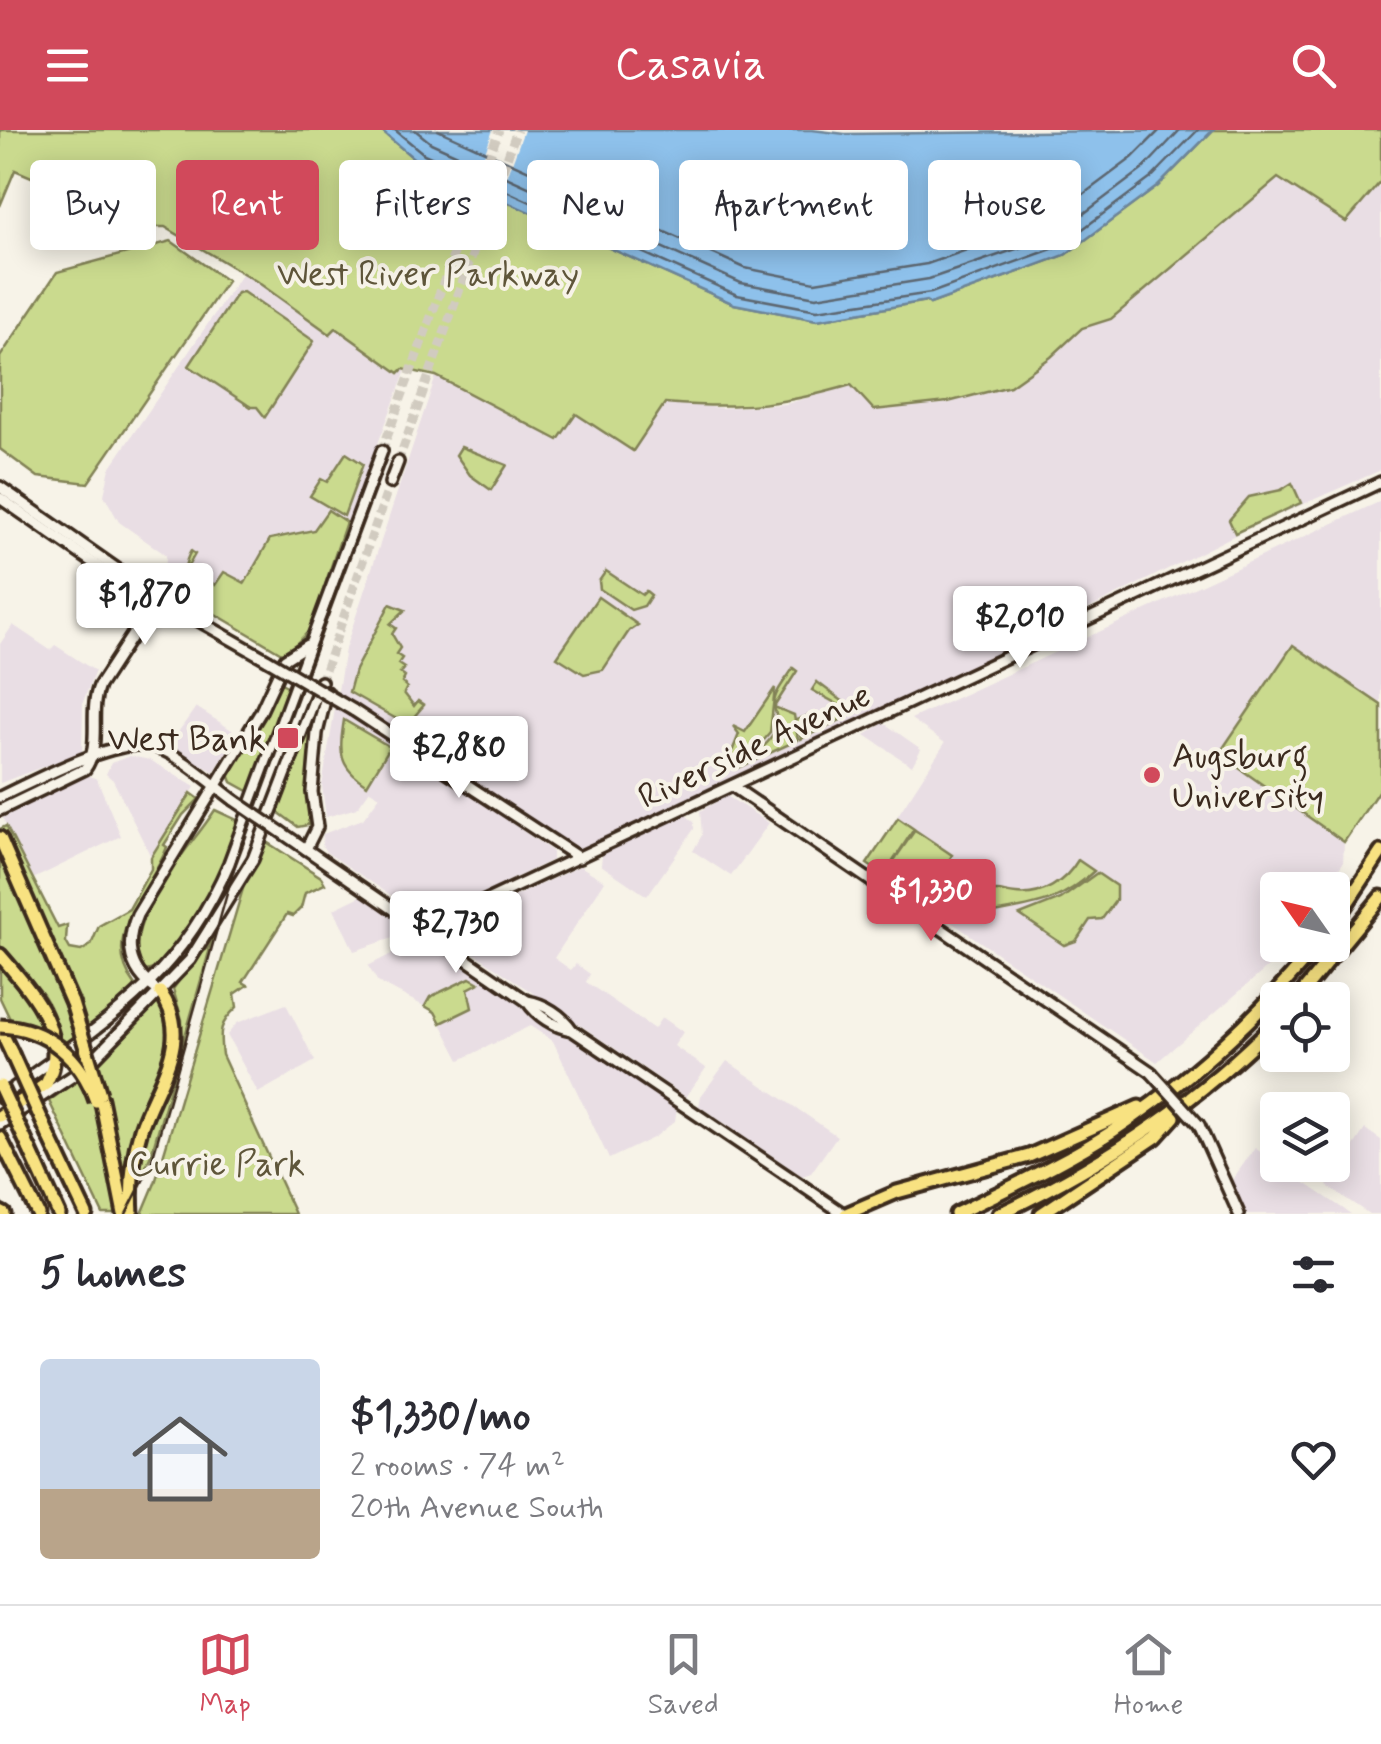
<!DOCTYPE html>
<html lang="en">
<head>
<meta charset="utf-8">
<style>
	:root { --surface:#fff; --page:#f7f7f7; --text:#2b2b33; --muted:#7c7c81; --line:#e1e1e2; --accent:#d1495b }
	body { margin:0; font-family:Mynerve,sans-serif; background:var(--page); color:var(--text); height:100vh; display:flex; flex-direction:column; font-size:38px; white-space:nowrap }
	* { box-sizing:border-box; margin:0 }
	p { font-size:32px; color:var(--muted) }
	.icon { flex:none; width:55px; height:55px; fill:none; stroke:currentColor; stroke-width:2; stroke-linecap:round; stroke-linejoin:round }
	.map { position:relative; height:1084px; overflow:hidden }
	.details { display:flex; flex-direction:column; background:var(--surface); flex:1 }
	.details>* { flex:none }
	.guide { position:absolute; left:30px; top:30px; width:1322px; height:90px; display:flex; gap:20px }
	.needle { width:65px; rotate:304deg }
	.controls { position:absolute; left:1260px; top:742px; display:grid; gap:20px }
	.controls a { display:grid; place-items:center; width:90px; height:90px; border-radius:10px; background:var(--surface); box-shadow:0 5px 25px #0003; font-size:50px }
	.price { position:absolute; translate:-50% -85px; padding:0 22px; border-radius:10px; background:#fff; color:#222; font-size:32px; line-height:65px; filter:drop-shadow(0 2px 5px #0008) }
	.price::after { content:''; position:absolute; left:50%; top:60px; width:30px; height:22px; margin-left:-15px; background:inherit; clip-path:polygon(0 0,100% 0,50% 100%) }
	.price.selected { background:var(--accent); color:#fff }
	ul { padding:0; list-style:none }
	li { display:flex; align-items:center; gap:30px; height:250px; padding:0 40px }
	li span { display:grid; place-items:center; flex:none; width:280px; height:200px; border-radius:10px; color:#555 }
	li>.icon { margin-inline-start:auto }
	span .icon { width:120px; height:120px; fill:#fffc; stroke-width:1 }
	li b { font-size:42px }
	h2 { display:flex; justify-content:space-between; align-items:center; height:120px; padding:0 40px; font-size:42px }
	.chip { padding:0 35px; border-radius:10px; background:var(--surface); box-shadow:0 5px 25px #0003; font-size:35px; line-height:90px }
	.chip.selected { background:var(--accent); color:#fff }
	header { display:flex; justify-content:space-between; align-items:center; height:130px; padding:0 40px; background:var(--accent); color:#fff; font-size:45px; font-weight:600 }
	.menu { display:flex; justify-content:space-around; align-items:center; height:140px; border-top:2px solid var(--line); background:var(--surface); font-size:28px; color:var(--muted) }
	.menu a { display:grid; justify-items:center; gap:5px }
	.menu .selected { color:var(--accent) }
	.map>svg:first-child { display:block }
	.built { fill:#e9dee4 }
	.green { fill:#cada8e; stroke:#828256; stroke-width:2.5 }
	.water { fill:#8ec1eb; stroke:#6d8599; stroke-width:2.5 }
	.pier { fill:#f7f3e8 }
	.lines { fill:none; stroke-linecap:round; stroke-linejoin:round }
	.shore { stroke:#5c6670; stroke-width:2.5 }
	.secondary-tunnel { stroke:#d1cbc0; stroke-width:9; stroke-dasharray:9 4.5; stroke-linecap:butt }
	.secondary-casing { stroke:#3b2a1e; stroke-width:16 }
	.highway-casing { stroke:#3b2a1e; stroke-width:19 }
	.secondary { stroke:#f7f3e8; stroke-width:9 }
	.highway { stroke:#f8e281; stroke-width:11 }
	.tram { stroke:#3b2a1e; stroke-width:2.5 }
	.secondary-bridge-casing { stroke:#3b2a1e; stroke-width:16; stroke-linecap:butt }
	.highway-bridge-casing { stroke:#3b2a1e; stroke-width:19; stroke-linecap:butt }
	.secondary-bridge { stroke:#f7f3e8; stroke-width:9 }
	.highway-bridge { stroke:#f8e281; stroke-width:11 }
	.poi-dot { fill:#d1495b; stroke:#f7f3e8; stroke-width:4 }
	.labels { text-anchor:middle; stroke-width:8; stroke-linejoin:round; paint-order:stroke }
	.park-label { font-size:35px; fill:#5f563a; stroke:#f7f3e8 }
	.poi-label { font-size:35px; fill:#3b2a1e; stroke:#f7f3e8; text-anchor:end }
	.street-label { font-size:35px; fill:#3b2a1e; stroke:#f7f3e8 }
</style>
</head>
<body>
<header><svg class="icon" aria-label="menu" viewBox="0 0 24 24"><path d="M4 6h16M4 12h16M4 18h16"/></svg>Casavia<svg class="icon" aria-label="search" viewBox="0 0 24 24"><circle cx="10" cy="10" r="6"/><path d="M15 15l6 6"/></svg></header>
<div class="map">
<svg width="1381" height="1084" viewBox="0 0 1381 1084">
	<rect width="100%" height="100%" fill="#f7f3e8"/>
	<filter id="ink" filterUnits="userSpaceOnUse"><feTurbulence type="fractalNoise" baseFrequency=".01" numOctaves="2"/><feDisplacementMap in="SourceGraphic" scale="20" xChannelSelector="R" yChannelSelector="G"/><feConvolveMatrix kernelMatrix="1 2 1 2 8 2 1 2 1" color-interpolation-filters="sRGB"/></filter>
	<g filter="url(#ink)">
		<!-- built -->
		<g class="built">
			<polygon points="1283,39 1381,58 1381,340 1249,398 1007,520 581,720 529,687 520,699 552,721 552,730 428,790 326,722 322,715 323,704 363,689 380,666 370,660 357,678 326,687 322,656 345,519 436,246 557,310 575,284 665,273 722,278 786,274 851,255 1069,210 1082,198 1094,194"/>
			<polygon points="243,142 330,204 335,198 399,242 406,240 303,511 285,525 165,452 166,425 119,392 104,365 110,338"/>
			<polygon points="1381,371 1381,658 1344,713 1343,733 1324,760 1278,760 1278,815 1286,815 1275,831 1157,932 866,734 945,613 911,589"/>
			<polygon points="13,495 50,520 55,515 95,541 83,572 82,622 0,653 0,514"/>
			<polygon points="196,577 238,604 214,642 169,615"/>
			<polygon points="884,593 921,619 912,636 865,605"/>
			<polygon points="130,626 150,630 195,657 151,727 113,650 106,644 111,633"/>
			<polygon points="86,644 97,649 121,706 29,751 3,688"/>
			<polygon points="727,666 769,693 731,746 693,721 702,705 700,681"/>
			<polygon points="686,685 694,692 694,699 647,766 601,735 602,725"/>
			<polygon points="580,736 605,751 554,828 571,840 576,834 590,844 586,852 654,899 662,887 683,902 674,916 706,938 686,967 462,815 462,793 467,789"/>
			<polygon points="363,765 404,793 405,804 354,821 334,779"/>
			<polygon points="417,811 424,811 677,978 675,991 655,1007 609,1029 553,911 530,896 460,930 435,882 378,852 368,836"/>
			<polygon points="286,874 315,931 258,963 227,905 237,893"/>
			<polygon points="727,931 837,1006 811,1043 802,1046 699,976 701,966"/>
			<polygon points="1365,999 1381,1010 1381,1084 1369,1084 1327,1056"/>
			<polygon points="1255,1018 1278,1035 1351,1084 1246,1084 1232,1050"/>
		</g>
		<!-- green -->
		<g class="green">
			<path d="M0 0H380L418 32 734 174 817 190 927 171 930 174 1065 125 1158 56 1213 0H1381V51L1346 92 1278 48 1111 189 1082 198 1051 227 1010 256 948 272 874 280 851 255C779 276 739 279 665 273L633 321 576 284 558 310 436 246 403 239 399 243 336 198 330 204 256 151 165 97H148L141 92 143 82 118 65 74 53 61 63 40 58 34 48 15 40 0 76Z"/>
			<polygon points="171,111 227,151 88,353 38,347 0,319 0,227 57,142"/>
			<polygon points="243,162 314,211 265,287 257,277 251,277 189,236 237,163"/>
			<polygon points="461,317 507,335 491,360 470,345 456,325"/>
			<polygon points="346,323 363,334 344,386 310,366 321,349 327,352"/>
			<polygon points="1292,353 1301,373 1235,403 1229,390 1249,367 1281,360"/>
			<path d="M328 380 346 392 310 500 285 525 178 462C186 447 182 435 191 421L195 424 188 436 215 455 224 442 245 453 270 409 314 400Z"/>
			<polygon points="606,441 642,465 646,461 651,465 644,476 631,480 600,459 599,451"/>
			<polygon points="598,467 638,495 629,501 603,540 584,544 557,527"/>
			<polygon points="390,474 405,480 390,494 396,498 392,504 400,518 396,524 402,528 398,534 404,538 400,543 405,547 402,553 407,557 404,563 414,576 418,571 424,575 407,595 349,562 355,540"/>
			<polygon points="1293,515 1381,575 1381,657 1344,712 1219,624"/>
			<path d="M793 538 797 541 774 577 794 585 798 610 736 639C749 626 769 617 776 599 780 590 774 583 774 574 774 562 787 549 793 538Z"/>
			<polygon points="279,552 289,557 250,662 232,652 228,642"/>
			<polygon points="817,552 857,582 801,609 796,590 813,584 824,591 848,580 812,560"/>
			<polygon points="775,558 770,603 757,618 732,636 728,632 739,604 733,596 745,602"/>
			<polygon points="317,575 322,578 315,603 308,695 298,697 278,682"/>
			<path d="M344 590 390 617 367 655C338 637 339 622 344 590Z"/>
			<path d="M191 663 199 669 183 685 164 715 167 717C150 763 98 806 135 855L134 861 88 899 0 699 6 696 58 798 67 795 66 812 70 819 81 821 91 815 99 796 129 779 151 739V727Z"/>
			<path d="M215 680 239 691C226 726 186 836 146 841 110 802 193 715 215 680Z"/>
			<polygon points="898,688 914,699 888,739 915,700 952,725 944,740 950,734 956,738 947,745 942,742 934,755 939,758 939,782 867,734"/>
			<path d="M265 711 321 747 325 754 305 763 301 778 293 786 287 784 243 852 248 855 235 864 237 877C219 894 219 901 222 925L295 1084H142L155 1053 245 752Z"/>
			<path d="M0 722 78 907 67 915 57 908C59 869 22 842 0 817Z"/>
			<path d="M1078 730 1094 741C1060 773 1037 775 994 783L985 764C998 758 1003 763 1016 764 1042 767 1065 752 1078 730Z"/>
			<polygon points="1097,743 1116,756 1116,770 1102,789 1090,790 1076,811 1064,815 1020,785 1061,769"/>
			<polygon points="215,801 151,1025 134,1064 148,990 182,910 182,890 173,859 195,829 207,819"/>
			<polygon points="0,831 30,868 43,901 11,891 0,868"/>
			<polygon points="470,848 479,853 468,859 472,878 441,893 435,882 425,876 430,867"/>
			<polygon points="160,870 171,886 171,911 127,1062 123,1063 97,936"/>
			<polygon points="81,947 94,974 117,1084 103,1084 49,971"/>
		</g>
		<!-- water -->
		<polygon class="water" points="380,0 812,0 845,4 1213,0 1158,56 1065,125 930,174 926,171 817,190 734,174 418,32"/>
		<!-- pier -->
		<polygon class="pier" points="493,0 524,0 498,72 471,60"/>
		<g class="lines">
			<!-- shore -->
			<g class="shore">
				<polyline points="395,0 424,24 737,165 817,180 931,163 1060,116 1151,48 1198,0"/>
				<polyline points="415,0 431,13 741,153 816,167 929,149 1054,106 1143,39 1180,0"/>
				<polyline points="438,0 745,138 815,152 927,134 1046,92 1132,28 1160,0"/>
			</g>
			<!-- secondary-tunnel -->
			<g class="secondary-tunnel">
				<polyline points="382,321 499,0"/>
				<polyline points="398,332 517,0"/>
				<polyline points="321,552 390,353"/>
			</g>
			<defs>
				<g id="secondary">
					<polyline points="390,353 398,332"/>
					<polyline points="0,357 157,467 268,530"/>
					<polyline points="0,368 141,466 156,467"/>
					<polyline points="353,580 579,728"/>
					<polyline points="732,656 1151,942"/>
					<path d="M0 667C34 651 121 604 156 617 183 627 211 653 234 670"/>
					<path d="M0 680 85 639C102 616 88 583 99 556L157 467"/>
					<path d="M281 702 527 871C545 874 562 885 572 900"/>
					<polyline points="306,719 317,697 312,662 317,603 327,562"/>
					<path d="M463 782C456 797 455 812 465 826"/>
					<polyline points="423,800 1381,352"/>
					<path d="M154 858C128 838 125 814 137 785L260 583 285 529 307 515"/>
					<path d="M527 871C537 886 554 897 572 900L844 1084"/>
					<path d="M1 967C100 896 179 851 229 733L382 321"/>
					<polyline points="0,994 85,938 190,830 253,729 321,552"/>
					<polyline points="1199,995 1239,1084"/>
				</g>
				<g id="highway">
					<polyline points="0,708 72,873"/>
					<polyline points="1332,796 1381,722"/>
					<path d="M0 825C30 860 72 905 46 954L0 986"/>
					<polyline points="1296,870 1381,767"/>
					<polyline points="0,899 12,924"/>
					<polyline points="101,969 124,1084"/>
					<polyline points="49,1006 86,1084"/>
					<polyline points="0,1008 38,1084"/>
					<polyline points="29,1018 59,1084"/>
					<polyline points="0,1082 4,1084"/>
					<path d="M132 1084C130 1055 132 1028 141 999 156 953 195 909 160 862"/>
					<polyline points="846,1084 897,1062 1029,1026 1139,977"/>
					<path d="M956 1084C1008 1058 1064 1033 1113 1001 1190 950 1259 887 1317 815"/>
					<path d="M999 1084C1103 1035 1198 972 1278 890"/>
					<polyline points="1041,1084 1156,1007 1174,987"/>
				</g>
			</defs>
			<!-- secondary casing -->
			<use href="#secondary" class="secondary-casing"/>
			<!-- highway casing -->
			<use href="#highway" class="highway-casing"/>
			<!-- secondary -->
			<use href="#secondary" class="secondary"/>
			<!-- highway -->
			<use href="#highway" class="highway"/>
			<!-- tram -->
			<polyline class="tram" points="126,1084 150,1037 241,714 384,332"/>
			<defs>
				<g id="secondary-bridge">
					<polyline points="268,530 353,580"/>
					<polyline points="234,670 281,702"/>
					<polyline points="1151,942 1199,995"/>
				</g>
				<g id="highway-bridge">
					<polyline points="72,873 100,964"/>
					<path d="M0 896C48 898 81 928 96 971"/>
					<polyline points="12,924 49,1006"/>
					<polyline points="0,956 29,1018"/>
				</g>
			</defs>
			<!-- secondary-bridge casing -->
			<use href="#secondary-bridge" class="secondary-bridge-casing"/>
			<!-- highway-bridge casing -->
			<use href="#highway-bridge" class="highway-bridge-casing"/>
			<!-- secondary-bridge -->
			<use href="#secondary-bridge" class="secondary-bridge"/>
			<!-- highway-bridge -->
			<use href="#highway-bridge" class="highway-bridge"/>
		</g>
	</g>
	<!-- markers -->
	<g class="poi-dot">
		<rect x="276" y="596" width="24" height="24" rx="5"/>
		<circle cx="1152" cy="645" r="10"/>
	</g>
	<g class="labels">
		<!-- park labels -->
		<g class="park-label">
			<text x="428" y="155">West River Parkway</text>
			<text x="217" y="1045">Currie Park</text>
		</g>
		<!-- poi labels -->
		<g class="poi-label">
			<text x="266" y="620">West Bank</text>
			<text x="1172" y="637" text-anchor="start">Augsburg<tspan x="1172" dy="40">University</tspan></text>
		</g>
		<!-- street labels -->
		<g class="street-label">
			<text transform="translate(754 615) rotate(-25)" y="12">Riverside Avenue</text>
		</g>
	</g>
</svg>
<div class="controls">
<a><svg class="needle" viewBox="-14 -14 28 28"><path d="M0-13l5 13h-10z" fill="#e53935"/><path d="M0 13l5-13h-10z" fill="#7c7c81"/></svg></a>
<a><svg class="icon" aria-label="locate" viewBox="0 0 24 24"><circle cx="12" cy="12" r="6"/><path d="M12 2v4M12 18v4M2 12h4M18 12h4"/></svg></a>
<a><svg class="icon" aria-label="layers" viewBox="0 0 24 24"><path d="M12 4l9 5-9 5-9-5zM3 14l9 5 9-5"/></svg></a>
</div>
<b class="price" style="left:145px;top:518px">$1,870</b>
<b class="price" style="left:1020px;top:541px">$2,010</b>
<b class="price" style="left:459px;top:671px">$2,880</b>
<b class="price selected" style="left:931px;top:814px">$1,330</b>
<b class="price" style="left:456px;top:846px">$2,730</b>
<div class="guide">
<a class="chip">Buy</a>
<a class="chip selected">Rent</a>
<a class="chip">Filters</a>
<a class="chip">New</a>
<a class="chip">Apartment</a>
<a class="chip">House</a>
</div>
</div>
<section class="details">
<h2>5 homes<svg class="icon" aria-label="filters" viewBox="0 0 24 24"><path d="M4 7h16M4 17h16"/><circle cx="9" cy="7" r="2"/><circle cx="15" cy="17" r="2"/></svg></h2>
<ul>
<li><span style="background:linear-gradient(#c9d6e8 65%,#b9a48a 0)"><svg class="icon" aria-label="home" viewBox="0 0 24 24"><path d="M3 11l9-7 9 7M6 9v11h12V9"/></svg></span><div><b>$1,330/mo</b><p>2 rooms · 74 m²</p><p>20th Avenue South</p></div><svg class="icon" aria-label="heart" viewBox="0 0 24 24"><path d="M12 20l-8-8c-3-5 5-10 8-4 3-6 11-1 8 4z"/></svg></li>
</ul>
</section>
<nav class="menu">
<a class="selected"><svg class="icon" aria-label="map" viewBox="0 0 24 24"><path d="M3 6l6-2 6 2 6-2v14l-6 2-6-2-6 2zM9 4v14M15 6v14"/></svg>Map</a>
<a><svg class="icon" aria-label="saved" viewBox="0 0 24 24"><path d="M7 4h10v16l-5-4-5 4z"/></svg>Saved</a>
<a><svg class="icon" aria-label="home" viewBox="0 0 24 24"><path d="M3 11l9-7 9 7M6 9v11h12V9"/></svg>Home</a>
</nav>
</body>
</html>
